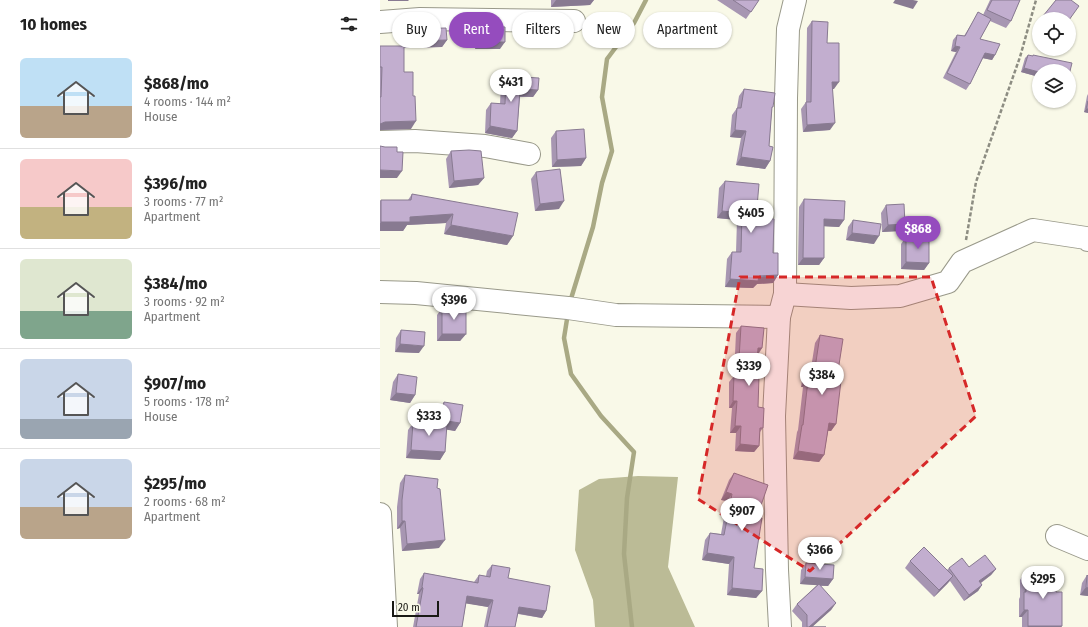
<!DOCTYPE html>
<html lang="en">
<head>
<meta charset="utf-8">
<style>
	:root { --surface:#fff; --page:#f2f2f2; --text:#222; --muted:#767676; --line:#e0e0e0; --accent:#954cbe }
	body { margin:0; font-family:"Fira Sans Condensed",sans-serif; background:var(--page); color:var(--text); height:100vh; display:flex; flex-direction:column; font-size:15px; white-space:nowrap }
	* { box-sizing:border-box; margin:0 }
	p { font-size:13px; color:var(--muted) }
	.icon { flex:none; width:22px; height:22px; fill:none; stroke:currentColor; stroke-width:2; stroke-linecap:round; stroke-linejoin:round }
	.map { position:relative; flex:1; overflow:hidden }
	.side { display:flex; flex-direction:column; background:var(--surface); width:380px }
	.side>* { flex:none }
	.top-card { position:absolute; left:12px; top:12px; width:380px; height:36px; display:flex; gap:8px }
	.buttons { position:absolute; left:652px; top:12px; display:grid; gap:8px }
	.buttons a { display:grid; place-items:center; width:44px; height:44px; border-radius:50%; background:var(--surface); box-shadow:0 1px 3px #0004; font-size:20px }
	.scale { position:absolute; left:12px; bottom:10px; width:47px; box-sizing:border-box; padding-left:4px; border:2px solid #191914; border-top:0; font-size:11px; line-height:14px; white-space:nowrap; color:#191914; -webkit-text-stroke:3px #f9f9e8; paint-order:stroke }
	.price { position:absolute; translate:-50% -34px; padding:0 9px; border-radius:14px; background:#fff; color:#222; font-size:13px; line-height:26px; filter:drop-shadow(0 1px 2px #0008) }
	.price::after { content:''; position:absolute; left:50%; top:24px; width:12px; height:9px; margin-left:-6px; background:inherit; clip-path:polygon(0 0,100% 0,50% 100%) }
	.price.active { background:var(--accent); color:#fff }
	ul { padding:0; list-style:none }
	li { display:flex; align-items:center; gap:12px; height:100px; padding:0 20px }
	li+li { border-top:1px solid var(--line) }
	li span { display:grid; place-items:center; flex:none; width:112px; height:80px; border-radius:6px; color:#555 }
	li>.icon { margin-inline-start:auto }
	span .icon { width:48px; height:48px; fill:#fffc; stroke-width:1 }
	li b { font-size:17px }
	h2 { display:flex; justify-content:space-between; align-items:center; height:48px; padding:0 20px; font-size:17px }
	.pill { padding:0 14px; border-radius:18px; background:var(--surface); box-shadow:0 1px 3px #0004; font-size:14px; line-height:36px }
	.pill.active { background:var(--accent); color:#fff }
	main { display:flex; flex:1; min-height:0 }
	.map>svg:first-child { display:block }
	.forest { fill:#bbbb96 }
	.lines { fill:none; stroke-linecap:round; stroke-linejoin:round }
	.stream { stroke:#a9a984; stroke-width:4.5 }
	.minor-casing { stroke:#99998a; stroke-width:24 }
	.path { stroke:#8d8d82; stroke-width:2.5; stroke-dasharray:4 2; stroke-linecap:butt }
	.minor { stroke:#fff; stroke-width:22 }
	.wall { fill:#a796b2 }
	.shaded-wall { fill:#887a91 }
	.building { fill:#c2aecf; stroke:#887a91 }
	.marked { fill:#d62828; fill-opacity:0.2; stroke:#d62828; stroke-width:3; stroke-dasharray:8 5; stroke-linejoin:round }
</style>
</head>
<body>
<main>
<section class="side">
<h2>10 homes<svg class="icon" aria-label="filters" viewBox="0 0 24 24"><path d="M4 7h16M4 17h16"/><circle cx="9" cy="7" r="2"/><circle cx="15" cy="17" r="2"/></svg></h2>
<ul>
<li><span style="background:linear-gradient(#bfe0f5 60%,#b9a48a 0)"><svg class="icon" aria-label="home" viewBox="0 0 24 24"><path d="M3 11l9-7 9 7M6 9v11h12V9"/></svg></span><div><b>$868/mo</b><p>4 rooms · 144 m²</p><p>House</p></div></li>
<li><span style="background:linear-gradient(#f6c9c9 60%,#c2b280 0)"><svg class="icon" aria-label="home" viewBox="0 0 24 24"><path d="M3 11l9-7 9 7M6 9v11h12V9"/></svg></span><div><b>$396/mo</b><p>3 rooms · 77 m²</p><p>Apartment</p></div></li>
<li><span style="background:linear-gradient(#dfe7d0 65%,#7fa58c 0)"><svg class="icon" aria-label="home" viewBox="0 0 24 24"><path d="M3 11l9-7 9 7M6 9v11h12V9"/></svg></span><div><b>$384/mo</b><p>3 rooms · 92 m²</p><p>Apartment</p></div></li>
<li><span style="background:linear-gradient(#c9d6e8 75%,#9aa5b1 0)"><svg class="icon" aria-label="home" viewBox="0 0 24 24"><path d="M3 11l9-7 9 7M6 9v11h12V9"/></svg></span><div><b>$907/mo</b><p>5 rooms · 178 m²</p><p>House</p></div></li>
<li><span style="background:linear-gradient(#c9d6e8 60%,#b9a48a 0)"><svg class="icon" aria-label="home" viewBox="0 0 24 24"><path d="M3 11l9-7 9 7M6 9v11h12V9"/></svg></span><div><b>$295/mo</b><p>2 rooms · 68 m²</p><p>Apartment</p></div></li>
</ul>
</section>
<div class="map">
<svg width="708" height="627" viewBox="0 0 708 627">
	<rect width="100%" height="100%" fill="#f9f9e8"/>
	<!-- forest -->
	<polygon class="forest" points="258,476 298,477 288,567 315,627 215,627 213,600 195,550 199,490 219,479"/>
	<g class="lines">
		<!-- stream -->
		<g class="stream">
			<polyline points="190,302 213,227 222,183 232,151 222,97 227,59 254,23 266,0"/>
			<polyline points="188,313 184,338 191,374 221,416 254,452 247,498 244,554 252,627"/>
		</g>
		<defs>
			<g id="minor">
				<polyline points="0,22 40,19 194,21"/>
				<polyline points="0,142 35,141 105,146 149,154"/>
				<polyline points="0,292 36,293 188,308 236,315 399,317"/>
				<polyline points="405,294 471,298 520,296 568,282 582,262 653,230 706,238 708,240"/>
				<polyline points="0,514 6,627"/>
				<polyline points="677,536 708,549"/>
				<polyline points="400,627 397,570 394,416 399,317 405,294 406,98 408,29 415,0"/>
			</g>
		</defs>
		<!-- minor casing -->
		<use href="#minor" class="minor-casing"/>
		<!-- path -->
		<polyline class="path" points="586,240 596,182 640,57 656,0"/>
		<!-- minor -->
		<use href="#minor" class="minor"/>
	</g>
	<!-- wall -->
	<g class="wall">
		<polygon points="171,0 214,0 210,5 171,7"/>
		<polygon points="337,0 379,0 366,19"/>
		<polygon points="610,0 640,0 631,21 626,28 610,21 600,39 615,55 612,60 603,58 590,84 586,90 563,78 576,52 571,51 573,40 577,35 584,36 595,18 598,12 603,15"/>
		<polygon points="676,0 689,19 661,19"/>
		<polygon points="432,21 447,43 454,89 452,89 450,130 423,132 421,109 426,102 427,28"/>
		<polygon points="101,26 120,49 95,49 96,34"/>
		<polygon points="25,29 67,40 62,47 24,48 24,72 31,129 0,130 0,46 21,46 20,36"/>
		<polygon points="648,55 659,71 659,77 641,72 645,58"/>
		<polygon points="126,76 158,90 153,97 140,97 137,131 132,138 105,133 106,110 111,103 120,104 121,83"/>
		<polygon points="364,89 392,109 389,146 390,161 385,169 356,165 361,138 350,137 352,115 357,108 359,96"/>
		<polygon points="708,94 708,113 704,112 707,96"/>
		<polygon points="176,131 206,158 201,166 172,167 171,138"/>
		<polygon points="71,151 104,178 98,185 69,188 66,159"/>
		<polygon points="156,172 179,209 155,211 151,179"/>
		<polygon points="345,181 376,218 393,253 398,275 393,283 377,284 373,288 345,287 347,259 352,252 356,252 357,220 337,218 339,188"/>
		<polygon points="32,194 133,236 127,245 64,234 66,223 27,225 23,231 0,231 0,201 1,200 28,200"/>
		<polygon points="424,199 464,220 459,227 444,226 444,258 439,265 418,265 419,207"/>
		<polygon points="506,205 520,231 502,232 501,213"/>
		<polygon points="473,220 494,244 466,240 468,227"/>
		<polygon points="526,237 549,263 544,270 521,269 521,244"/>
		<polygon points="62,308 86,334 80,341 57,341 57,315"/>
		<polygon points="361,326 382,348 378,355 376,376 378,407 383,428 380,432 379,446 374,452 355,451 356,433 350,433 352,408 349,408 349,382 354,376 356,333"/>
		<polygon points="21,330 39,353 15,352 16,338"/>
		<polygon points="440,335 458,371 456,424 451,431 448,431 444,455 439,462 413,459 417,432 418,430 423,387 421,387 423,375 428,368 431,368 435,343"/>
		<polygon points="18,374 35,395 30,403 10,400 13,382"/>
		<polygon points="64,402 80,423 75,431 66,429 65,452 60,460 26,458 28,430 33,423 57,424 59,410"/>
		<polygon points="354,473 377,517 374,568 382,591 376,598 347,595 349,564 322,560 325,540 330,533 341,534 347,501 341,500 349,480"/>
		<polygon points="25,475 57,488 59,548 22,551 20,528 17,529 17,507 20,483"/>
		<polygon points="530,561 567,570 569,568 589,567 616,569 611,575 601,583 602,585 598,591 584,601 570,581 554,597 525,568"/>
		<polygon points="426,563 453,579 448,586 440,586 456,603 451,610 432,627 446,627 422,627 422,622 412,611 417,604 437,585 420,584 421,570"/>
		<polygon points="112,565 166,611 162,618 138,614 135,627 104,627 108,607 86,603 82,627 33,627 39,594 37,594 40,579 44,573 94,582 99,575 106,576 107,571"/>
		<polygon points="645,572 676,592 682,626 681,627 642,627 642,617 639,617 639,599 640,597 640,580"/>
		<polygon points="707,575 708,596 700,595 702,583"/>
	</g>
	<!-- shaded-wall -->
	<g class="shaded-wall">
		<polygon points="8,0 29,0 28,1 8,1"/>
		<polygon points="176,0 214,0 210,5 171,7"/>
		<polygon points="515,0 533,0 538,1 533,9 513,3"/>
		<polygon points="67,40 62,47 21,48 26,41"/>
		<polygon points="101,42 125,42 120,49 95,49"/>
		<polygon points="575,46 580,47 576,52 571,51"/>
		<polygon points="605,53 615,55 612,60 602,58"/>
		<polygon points="644,68 659,72 659,77 641,72"/>
		<polygon points="452,82 459,82 454,89 447,89"/>
		<polygon points="140,89 158,90 153,97 135,96"/>
		<polygon points="706,109 708,109 708,113 704,112"/>
		<polygon points="36,121 31,129 0,130 0,124 5,122"/>
		<polygon points="455,123 450,130 423,132 427,125"/>
		<polygon points="110,126 137,131 132,138 105,133"/>
		<polygon points="355,130 366,131 361,138 350,137"/>
		<polygon points="361,157 390,161 385,169 356,165"/>
		<polygon points="206,158 201,166 172,167 177,160"/>
		<polygon points="0,170 22,171 17,178 0,178"/>
		<polygon points="104,178 98,185 69,188 74,181"/>
		<polygon points="184,201 179,209 155,211 160,204"/>
		<polygon points="342,211 362,213 357,220 337,218"/>
		<polygon points="73,214 66,223 27,225 23,231 0,231 0,223 1,222 30,217"/>
		<polygon points="444,219 464,220 459,227 439,226"/>
		<polygon points="525,224 520,231 502,232 508,225"/>
		<polygon points="71,225 133,236 127,245 64,234"/>
		<polygon points="472,233 499,236 494,244 466,240"/>
		<polygon points="423,258 444,258 439,265 418,265"/>
		<polygon points="526,262 549,263 544,270 521,269"/>
		<polygon points="398,275 393,283 377,284 373,288 345,287 350,279"/>
		<polygon points="62,334 86,334 80,341 57,341"/>
		<polygon points="20,344 44,346 39,353 15,352"/>
		<polygon points="378,348 382,348 377,355"/>
		<polygon points="426,379 428,380 423,387 421,387"/>
		<polygon points="16,393 35,395 30,403 10,400"/>
		<polygon points="353,401 357,401 352,408 349,408"/>
		<polygon points="61,420 80,423 75,431 56,428"/>
		<polygon points="449,423 456,424 451,431 444,430"/>
		<polygon points="355,426 361,426 356,433 350,433"/>
		<polygon points="360,444 379,446 374,452 355,451"/>
		<polygon points="31,450 65,452 60,460 26,458"/>
		<polygon points="418,451 444,455 439,462 413,459"/>
		<polygon points="346,492 352,494 347,501 341,500"/>
		<polygon points="22,521 25,521 20,528 17,529"/>
		<polygon points="65,540 59,548 22,551 27,544"/>
		<polygon points="327,553 354,557 349,564 322,560"/>
		<polygon points="616,569 611,575 595,587 599,581"/>
		<polygon points="573,576 567,584 554,597 559,590"/>
		<polygon points="425,577 453,579 448,586 420,584"/>
		<polygon points="602,585 598,591 584,601 589,595"/>
		<polygon points="42,587 43,588 39,594 37,594"/>
		<polygon points="706,587 708,588 708,596 700,595"/>
		<polygon points="352,588 382,591 376,598 347,595"/>
		<polygon points="87,596 113,600 108,607 83,603"/>
		<polygon points="456,603 451,610 432,627 429,627"/>
		<polygon points="139,607 166,611 162,618 135,613"/>
		<polygon points="644,610 648,610 642,617 639,617"/>
		<polygon points="648,626 682,626 681,627 647,627"/>
	</g>
	<!-- building -->
	<g class="building">
		<polygon points="353,0 379,0 371,12"/>
		<polygon points="612,0 640,0 631,21 607,10"/>
		<polygon points="676,0 691,0 699,6 689,20 689,19 666,19 663,16"/>
		<polygon points="598,12 611,19 600,39 620,44 615,55 605,53 590,84 567,73 580,47 575,46 577,35 585,36"/>
		<polygon points="432,21 448,22 447,43 459,43 459,82 452,82 455,123 427,125 426,102 431,102"/>
		<polygon points="101,26 125,27 125,42 101,42"/>
		<polygon points="66,28 67,40 26,41 25,29"/>
		<polygon points="0,46 24,46 24,72 33,72 33,96 35,96 36,121 5,122 0,124 0,97 1,97 2,67 0,67"/>
		<polygon points="648,55 653,56 653,55 692,63 689,75 689,71 669,71 662,70 662,71 659,71 659,72 644,68"/>
		<polygon points="126,76 159,78 158,90 140,89 137,131 110,126 111,103 125,104"/>
		<polygon points="364,89 395,93 393,107 392,107 389,146 393,147 390,161 361,157 366,131 355,130 357,108 361,108"/>
		<polygon points="708,101 708,109 706,109"/>
		<polygon points="204,129 206,158 177,160 176,131"/>
		<polygon points="0,146 5,147 17,147 17,152 23,152 22,171 0,170"/>
		<polygon points="89,150 101,151 104,178 74,181 71,151"/>
		<polygon points="180,169 184,201 160,204 156,172"/>
		<polygon points="345,181 379,184 376,218 394,219 393,253 398,253 398,275 379,276 378,281 350,279 352,252 361,252 362,213 342,211"/>
		<polygon points="32,194 138,213 133,236 71,225 73,214 30,217 30,222 1,222 1,200 31,200"/>
		<polygon points="424,199 465,201 464,220 444,219 444,258 423,258"/>
		<polygon points="524,204 525,224 508,225 506,205"/>
		<polygon points="473,220 501,224 499,236 472,233"/>
		<polygon points="526,237 549,238 549,263 526,262"/>
		<rect x="62" y="308" width="24" height="26"/>
		<polygon points="361,326 384,328 382,348 378,348 376,376 379,376 378,407 384,408 383,428 380,428 379,446 360,444 361,426 355,426 357,401 353,401 354,375 358,375"/>
		<polygon points="21,330 45,332 44,346 20,344"/>
		<polygon points="440,335 463,339 458,371 462,372 456,424 449,423 444,455 418,451 422,425 423,425 428,380 426,379 428,368 435,368"/>
		<polygon points="18,374 37,377 35,395 16,393"/>
		<polygon points="64,402 83,405 80,423 61,420"/>
		<polygon points="33,423 67,424 65,452 31,450"/>
		<polygon points="354,473 388,485 377,517 382,518 374,568 383,569 382,591 352,588 354,557 327,553 330,533 344,535 352,494 346,492"/>
		<polygon points="25,475 58,479 57,488 60,489 65,540 27,544 25,521 22,521 22,500"/>
		<polygon points="544,547 573,576 559,590 530,561"/>
		<polygon points="605,555 616,569 599,581 602,585 589,595 569,568 582,558 589,567"/>
		<polygon points="426,563 454,565 453,579 425,577"/>
		<polygon points="112,565 130,568 128,578 170,586 166,611 139,607 135,627 107,627 113,600 87,596 82,627 36,627 43,588 42,587 44,573 98,583 99,575 110,577"/>
		<polygon points="645,572 676,572 676,592 682,592 682,626 648,626 648,610 644,610 644,592 646,592"/>
		<polygon points="707,575 708,576 708,588 706,587"/>
		<polygon points="439,584 456,603 429,627 446,627 427,627 427,615 417,604"/>
	</g>
	<!-- marked area -->
	<path class="marked" d="M360 277H551L596 416 430 571 318 499Z"/>
</svg>
<div class="buttons">
<a><svg class="icon" aria-label="locate" viewBox="0 0 24 24"><circle cx="12" cy="12" r="6"/><path d="M12 2v4M12 18v4M2 12h4M18 12h4"/></svg></a>
<a><svg class="icon" aria-label="layers" viewBox="0 0 24 24"><path d="M12 4l9 5-9 5-9-5zM3 14l9 5 9-5"/></svg></a>
</div>
<div class="scale">20 m</div>
<b class="price" style="left:131px;top:103px">$431</b>
<b class="price" style="left:371px;top:234px">$405</b>
<b class="price active" style="left:538px;top:250px">$868</b>
<b class="price" style="left:74px;top:321px">$396</b>
<b class="price" style="left:369px;top:387px">$339</b>
<b class="price" style="left:442px;top:396px">$384</b>
<b class="price" style="left:49px;top:437px">$333</b>
<b class="price" style="left:362px;top:532px">$907</b>
<b class="price" style="left:440px;top:571px">$366</b>
<b class="price" style="left:663px;top:600px">$295</b>
<div class="top-card">
<a class="pill">Buy</a>
<a class="pill active">Rent</a>
<a class="pill">Filters</a>
<a class="pill">New</a>
<a class="pill">Apartment</a>
</div>
</div>
</main>
</body>
</html>
